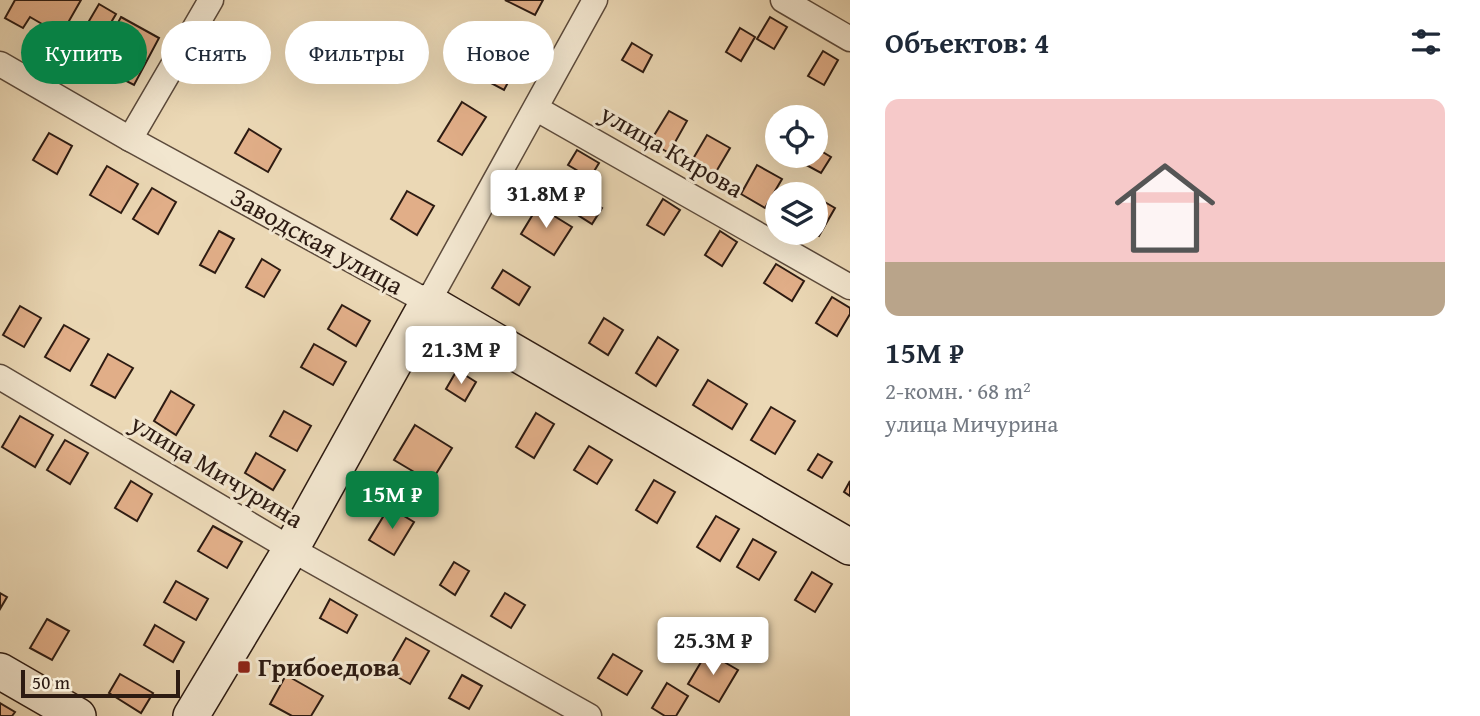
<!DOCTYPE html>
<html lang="ru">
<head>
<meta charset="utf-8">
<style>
	:root { --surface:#fff; --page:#f2f2f3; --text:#1f2937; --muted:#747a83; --line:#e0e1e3; --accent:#0b8043 }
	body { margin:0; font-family:"Gentium Book Plus",serif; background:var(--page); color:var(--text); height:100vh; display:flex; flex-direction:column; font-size:26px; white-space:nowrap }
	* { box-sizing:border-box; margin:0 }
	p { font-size:23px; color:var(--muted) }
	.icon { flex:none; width:38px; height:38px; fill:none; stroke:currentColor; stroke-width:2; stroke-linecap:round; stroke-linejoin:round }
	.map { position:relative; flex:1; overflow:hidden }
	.details { display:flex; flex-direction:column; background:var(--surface); width:630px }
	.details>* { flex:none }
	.hud { position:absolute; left:21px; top:21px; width:665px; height:63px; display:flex; gap:14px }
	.buttons { position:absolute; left:765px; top:105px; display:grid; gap:14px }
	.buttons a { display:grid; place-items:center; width:63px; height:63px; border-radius:50%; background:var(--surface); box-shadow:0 7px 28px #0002; font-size:35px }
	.scale { position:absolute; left:21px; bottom:18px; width:159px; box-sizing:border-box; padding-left:7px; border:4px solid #2d1b12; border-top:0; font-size:19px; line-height:24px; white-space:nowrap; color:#2d1b12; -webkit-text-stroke:5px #f2e6cf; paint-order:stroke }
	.price { position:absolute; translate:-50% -60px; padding:0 16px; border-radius:7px; background:#fff; color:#222; font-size:23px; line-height:46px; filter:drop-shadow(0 2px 4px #0008) }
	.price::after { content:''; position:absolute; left:50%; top:42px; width:21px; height:16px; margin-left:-10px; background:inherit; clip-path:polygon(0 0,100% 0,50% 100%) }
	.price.active { background:var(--accent); color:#fff }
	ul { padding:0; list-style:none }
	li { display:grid; align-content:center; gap:14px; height:371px; padding:0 35px }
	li+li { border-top:2px solid var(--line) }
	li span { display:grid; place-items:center; height:217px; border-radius:14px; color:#555 }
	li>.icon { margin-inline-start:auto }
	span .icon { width:126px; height:126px; fill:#fffc; stroke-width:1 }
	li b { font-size:30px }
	h2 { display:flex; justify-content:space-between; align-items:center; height:84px; padding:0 35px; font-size:30px }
	.chip { padding:0 24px; border-radius:32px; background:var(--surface); box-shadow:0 7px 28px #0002; font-size:24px; line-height:63px }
	.chip.active { background:var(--accent); color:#fff }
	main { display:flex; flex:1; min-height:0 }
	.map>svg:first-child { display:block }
	.building { fill:#e1ae88; stroke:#2d1b12; stroke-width:2 }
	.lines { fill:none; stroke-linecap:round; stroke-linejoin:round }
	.street-casing { stroke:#5c4a3b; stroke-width:27 }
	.secondary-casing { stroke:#2d1b12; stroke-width:38 }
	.street { stroke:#f2e6cf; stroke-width:24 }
	.secondary { stroke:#f2e6cf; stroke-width:35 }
	.poi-dot { fill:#8f2418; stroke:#f2e6cf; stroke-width:2.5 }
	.labels { text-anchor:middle; stroke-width:6; stroke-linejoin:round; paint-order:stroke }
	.street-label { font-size:26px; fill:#2d1b12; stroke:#f2e6cf }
	.poi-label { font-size:26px; font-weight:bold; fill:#2d1b12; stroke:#f2e6cf; text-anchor:start }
</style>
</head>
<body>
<main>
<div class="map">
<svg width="850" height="716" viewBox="0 0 850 716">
	<rect width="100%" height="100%" fill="#ebd8b5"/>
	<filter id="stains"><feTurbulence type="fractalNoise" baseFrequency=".00286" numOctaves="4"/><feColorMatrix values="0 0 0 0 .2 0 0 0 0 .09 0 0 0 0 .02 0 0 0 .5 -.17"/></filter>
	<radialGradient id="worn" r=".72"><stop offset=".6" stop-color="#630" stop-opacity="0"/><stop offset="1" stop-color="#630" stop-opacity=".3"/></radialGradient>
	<!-- building -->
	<g class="building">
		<polygon points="15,0 81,0 61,35 30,17 23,28 5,18"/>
		<polygon points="505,0 543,0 535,15"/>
		<polygon points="99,4 116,14 86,65 69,55"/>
		<polygon points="121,17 159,38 134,85 95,65"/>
		<polygon points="770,17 787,27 774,49 757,39"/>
		<polygon points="740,28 755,37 741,61 726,52"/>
		<polygon points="491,42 521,58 504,90 474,74"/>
		<polygon points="632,43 652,55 643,72 622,60"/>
		<polygon points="823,51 838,60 824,85 808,76"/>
		<polygon points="462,102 486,117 462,155 438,141"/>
		<polygon points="669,111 687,121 669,153 650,142"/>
		<polygon points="249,129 281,149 268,172 235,153"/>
		<polygon points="49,133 72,146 57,174 33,160"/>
		<polygon points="707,135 730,148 713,177 690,164"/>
		<polygon points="816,148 831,157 821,173 799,161 802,156 816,156"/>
		<polygon points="577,150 599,163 590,178 568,165"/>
		<polygon points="757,165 782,179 765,208 741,194"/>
		<polygon points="107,166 138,184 121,213 90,195"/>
		<polygon points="556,180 602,208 592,224 546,195"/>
		<polygon points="152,188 176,202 158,234 133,219"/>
		<polygon points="407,191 434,206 417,235 391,219"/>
		<polygon points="663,199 680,210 664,235 647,225"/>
		<polygon points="823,201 835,208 819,236 813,233 816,214"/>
		<polygon points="538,206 572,227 554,255 521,234"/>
		<polygon points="219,231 234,239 215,273 200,265"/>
		<polygon points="720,231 737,242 722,266 705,255"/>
		<polygon points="262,259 280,270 264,297 246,287"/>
		<polygon points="776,264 804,281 792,301 764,283"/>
		<polygon points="503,270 530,287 519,305 492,288"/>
		<polygon points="832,297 850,308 850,314 837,336 816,323"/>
		<polygon points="342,305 370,321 356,346 328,329"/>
		<polygon points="20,306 41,318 24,347 3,335"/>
		<polygon points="604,318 623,330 608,355 589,343"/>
		<polygon points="64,325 89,339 70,371 45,357"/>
		<polygon points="658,337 678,350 656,386 636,373"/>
		<polygon points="314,344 346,362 333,385 301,367"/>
		<polygon points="108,354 133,368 115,398 91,385"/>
		<polygon points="457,370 476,382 465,401 446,389"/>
		<polygon points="708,380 747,404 732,429 693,405"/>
		<polygon points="171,391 194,405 176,435 154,421"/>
		<polygon points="771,407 795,421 775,454 751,440"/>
		<polygon points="284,411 311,426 297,451 270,436"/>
		<polygon points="536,413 554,424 534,458 516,447"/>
		<polygon points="20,416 53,435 35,467 2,447"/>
		<polygon points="415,425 452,448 431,482 394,460"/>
		<polygon points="65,440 88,453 70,484 47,470"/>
		<polygon points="589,446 612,460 597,484 574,470"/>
		<polygon points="256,453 285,470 273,490 245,473"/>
		<polygon points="818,454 832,462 822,478 808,470"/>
		<polygon points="654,480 675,492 657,523 636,510"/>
		<polygon points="131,481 152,494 137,521 115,508"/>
		<polygon points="850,481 850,496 844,492"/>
		<polygon points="389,507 414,522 394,555 369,540"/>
		<polygon points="716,516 739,529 720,561 697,547"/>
		<polygon points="213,526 242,542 227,568 198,551"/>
		<polygon points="753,539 776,552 759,580 737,567"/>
		<polygon points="454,562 469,571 455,595 440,585"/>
		<polygon points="812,572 832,584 815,612 795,600"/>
		<polygon points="176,581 208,599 196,620 164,602"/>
		<polygon points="0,593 7,597 0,609"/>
		<polygon points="505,593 525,605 511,628 491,616"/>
		<polygon points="330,599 357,615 347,633 320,618"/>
		<polygon points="47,619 69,631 52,660 30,648"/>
		<polygon points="155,625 184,642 173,662 144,645"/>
		<polygon points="406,638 429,651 410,684 387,671"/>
		<polygon points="707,652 738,670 719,702 688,684"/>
		<polygon points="613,654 642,671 627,695 598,678"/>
		<polygon points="120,674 153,693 141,713 109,693"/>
		<polygon points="286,675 323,696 311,716 292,716 270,704"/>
		<polygon points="462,675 482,686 469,709 449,698"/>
		<polygon points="667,683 688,696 676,716 665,716 652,708"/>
		<polygon points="0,703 15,712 12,716 0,716"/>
	</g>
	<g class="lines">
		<defs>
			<g id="street">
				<polyline points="783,0 850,39"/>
				<polyline points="0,64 130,139 428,302 595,0"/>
				<polyline points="537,109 850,287"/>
				<polyline points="130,139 211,0"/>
				<polyline points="0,377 291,549 589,716"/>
			</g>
			<g id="secondary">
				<polyline points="0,671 78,716"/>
				<polyline points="191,716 291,549 428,302 850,547"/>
			</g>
		</defs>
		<!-- street casing -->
		<use href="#street" class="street-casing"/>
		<!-- secondary casing -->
		<use href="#secondary" class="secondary-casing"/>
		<!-- street -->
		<use href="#street" class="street"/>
		<!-- secondary -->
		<use href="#secondary" class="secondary"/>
	</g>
	<!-- markers -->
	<rect class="poi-dot" x="237" y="660" width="14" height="14" rx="3.5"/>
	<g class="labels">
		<!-- street labels -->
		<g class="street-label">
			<text transform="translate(672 151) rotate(30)" y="9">улица Кирова</text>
			<text transform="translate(317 241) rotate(29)" y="9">Заводская улица</text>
			<text transform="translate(217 471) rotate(31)" y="9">улица Мичурина</text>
		</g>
		<!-- poi labels -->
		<g class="poi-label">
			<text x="258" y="676">Грибоедова</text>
		</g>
	</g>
	<rect width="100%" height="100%" filter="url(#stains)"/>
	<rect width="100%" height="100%" fill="url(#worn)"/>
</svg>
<div class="buttons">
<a><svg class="icon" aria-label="locate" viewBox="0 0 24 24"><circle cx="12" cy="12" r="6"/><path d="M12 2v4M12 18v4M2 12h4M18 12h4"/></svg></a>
<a><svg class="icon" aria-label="layers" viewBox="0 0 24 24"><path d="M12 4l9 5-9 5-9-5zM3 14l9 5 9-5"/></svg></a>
</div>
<div class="scale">50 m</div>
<b class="price" style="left:546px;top:230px">31.8M ₽</b>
<b class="price" style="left:461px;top:386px">21.3M ₽</b>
<b class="price active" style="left:392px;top:531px">15M ₽</b>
<b class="price" style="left:713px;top:677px">25.3M ₽</b>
<div class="hud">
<a class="chip active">Купить</a>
<a class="chip">Снять</a>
<a class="chip">Фильтры</a>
<a class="chip">Новое</a>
</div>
</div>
<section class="details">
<h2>Объектов: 4<svg class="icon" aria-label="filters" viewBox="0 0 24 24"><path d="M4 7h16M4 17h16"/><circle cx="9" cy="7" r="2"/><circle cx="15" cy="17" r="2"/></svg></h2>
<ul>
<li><span style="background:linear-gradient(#f6c9c9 75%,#b9a48a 0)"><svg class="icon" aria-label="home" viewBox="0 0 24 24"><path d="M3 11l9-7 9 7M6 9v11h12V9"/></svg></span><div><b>15M ₽</b><p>2-комн. · 68 m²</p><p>улица Мичурина</p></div></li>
</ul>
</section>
</main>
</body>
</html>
